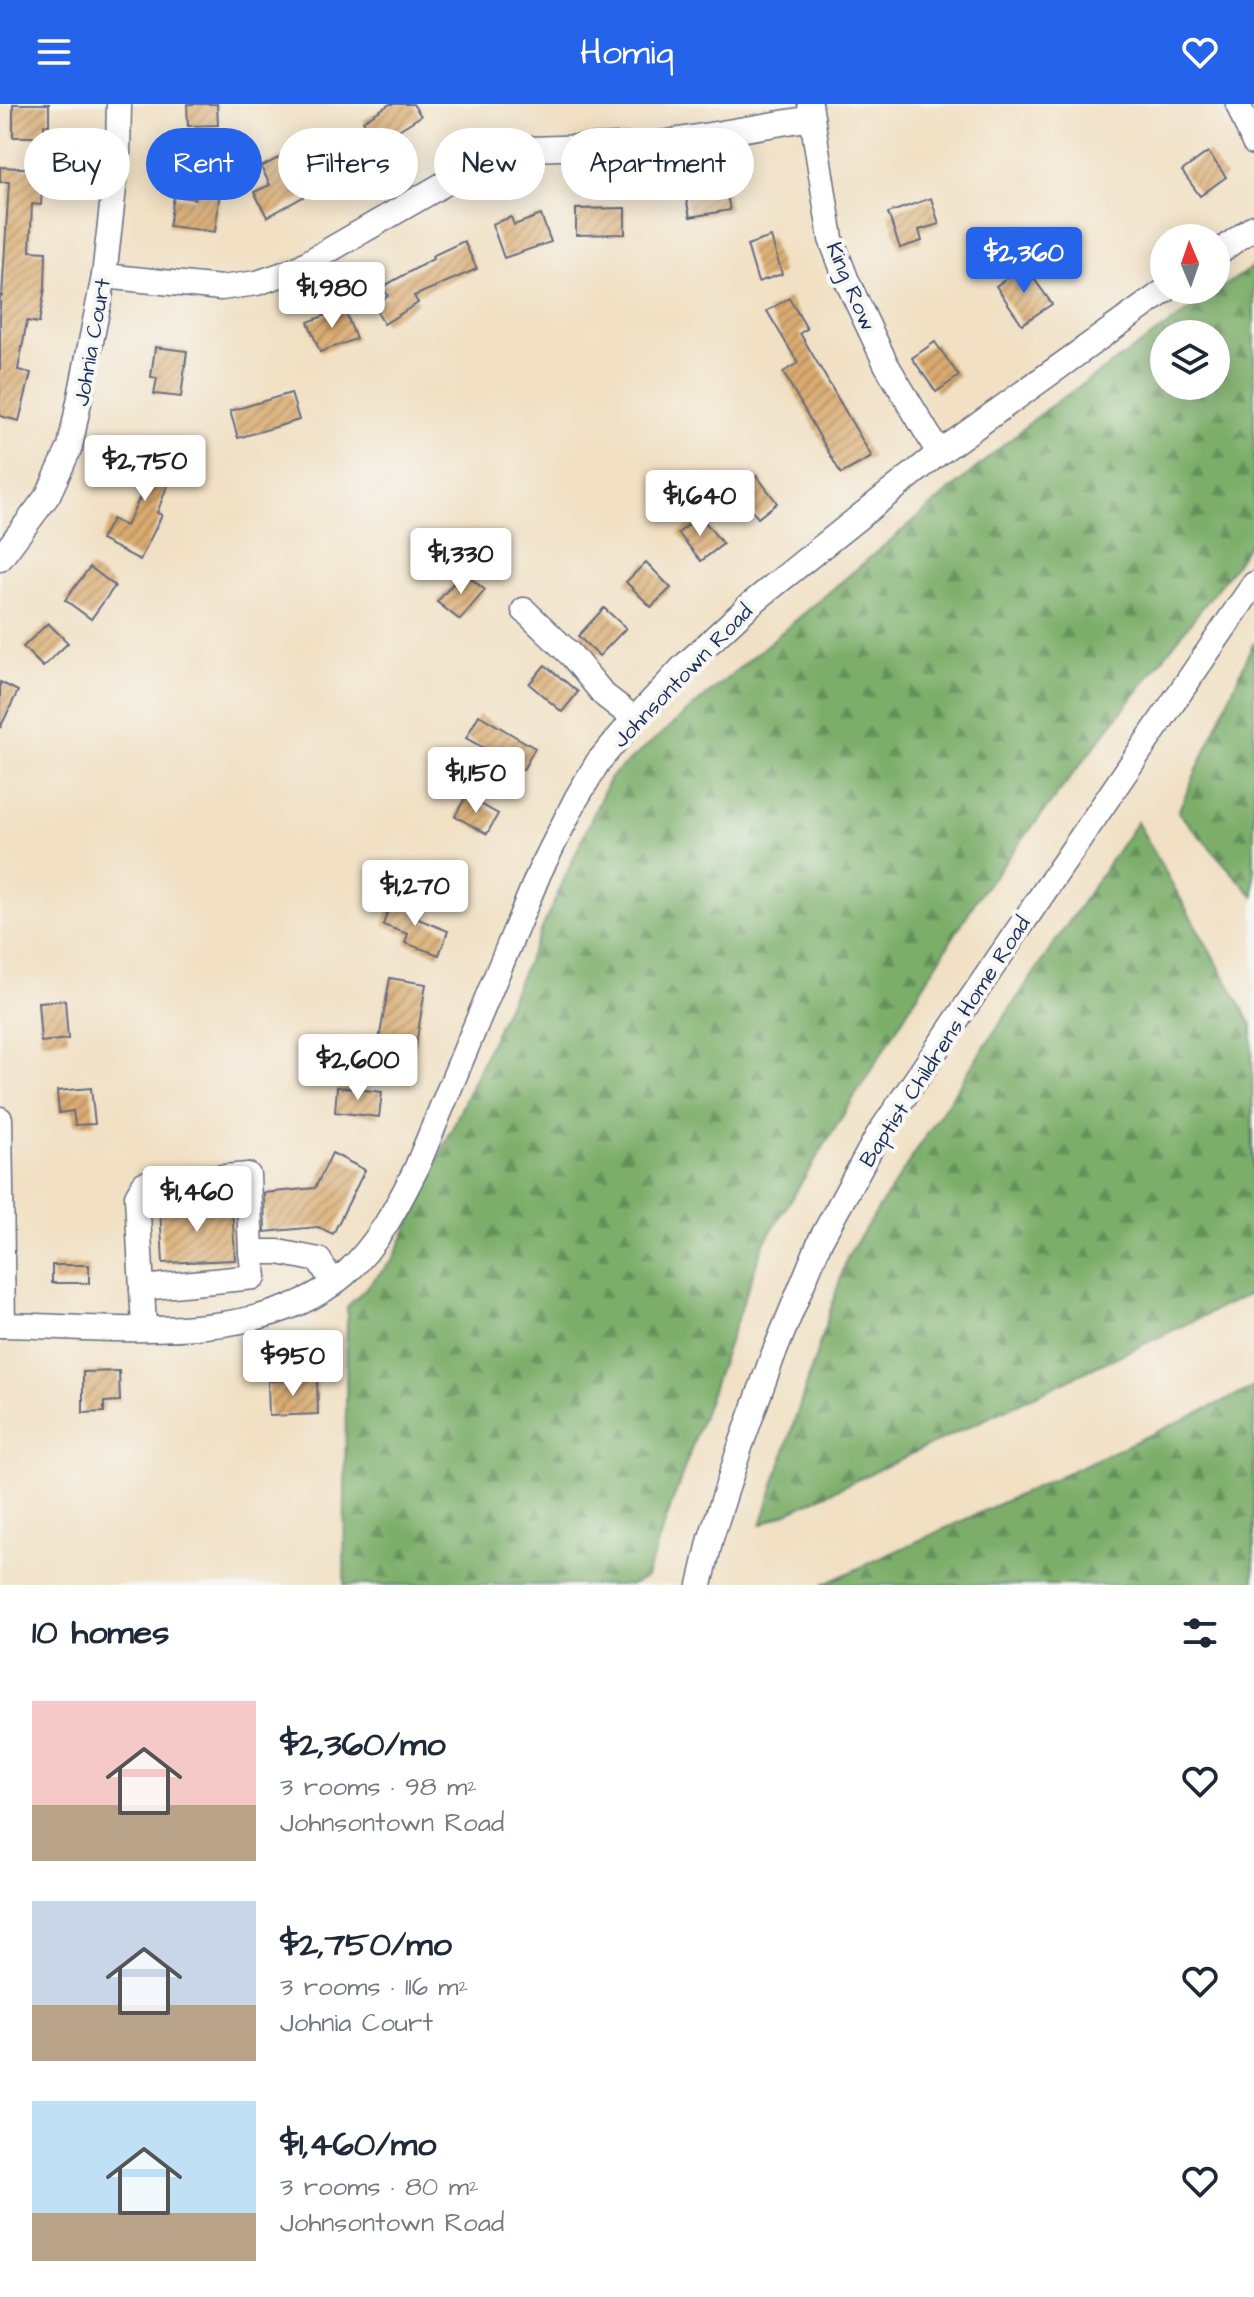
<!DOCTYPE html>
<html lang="en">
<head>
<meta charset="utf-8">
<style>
	:root { --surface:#fff; --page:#f2f2f3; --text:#1f2937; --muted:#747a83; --accent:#2563eb }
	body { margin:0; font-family:"Architects Daughter",sans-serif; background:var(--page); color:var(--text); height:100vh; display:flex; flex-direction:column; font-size:30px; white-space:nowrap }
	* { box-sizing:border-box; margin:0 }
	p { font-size:26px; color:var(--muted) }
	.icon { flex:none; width:44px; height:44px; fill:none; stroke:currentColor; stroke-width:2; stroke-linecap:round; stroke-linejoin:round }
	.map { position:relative; height:1481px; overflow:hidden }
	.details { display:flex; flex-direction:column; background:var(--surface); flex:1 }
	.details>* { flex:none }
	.guide { position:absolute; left:24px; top:24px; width:800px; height:72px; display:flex; gap:16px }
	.needle { width:52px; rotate:358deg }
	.controls { position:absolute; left:1150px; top:120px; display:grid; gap:16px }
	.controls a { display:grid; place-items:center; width:80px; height:80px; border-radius:50%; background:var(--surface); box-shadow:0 4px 20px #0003; font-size:40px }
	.price { position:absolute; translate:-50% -68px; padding:0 18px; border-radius:8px; background:#fff; color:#222; font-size:26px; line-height:52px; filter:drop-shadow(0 2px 4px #0008) }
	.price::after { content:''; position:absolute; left:50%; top:48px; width:24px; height:18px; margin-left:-12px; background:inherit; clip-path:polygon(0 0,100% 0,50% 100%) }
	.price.active { background:var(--accent); color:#fff }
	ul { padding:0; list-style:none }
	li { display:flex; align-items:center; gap:24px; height:200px; padding:0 32px }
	li span { display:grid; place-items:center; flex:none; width:224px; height:160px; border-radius:0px; color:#555 }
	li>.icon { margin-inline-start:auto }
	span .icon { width:96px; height:96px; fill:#fffc; stroke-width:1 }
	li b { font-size:34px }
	h2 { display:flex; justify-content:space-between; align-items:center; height:96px; padding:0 32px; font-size:34px }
	.chip { padding:0 28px; border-radius:36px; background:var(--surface); box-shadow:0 4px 20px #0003; font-size:28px; line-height:72px }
	.chip.active { background:var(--accent); color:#fff }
	header { display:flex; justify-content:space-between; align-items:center; height:104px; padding:0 32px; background:var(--accent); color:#fff; font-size:36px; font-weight:600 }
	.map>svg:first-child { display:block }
	.forest { fill:url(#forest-firs); stroke:#4b6e64; stroke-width:2; fill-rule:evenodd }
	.building { fill:url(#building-hatch) }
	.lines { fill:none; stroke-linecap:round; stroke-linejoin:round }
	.minor-casing { stroke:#666d81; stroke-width:27 }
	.minor { stroke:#fff; stroke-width:24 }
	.labels { text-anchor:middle; stroke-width:8; stroke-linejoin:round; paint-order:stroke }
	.street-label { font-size:22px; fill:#1b2f5e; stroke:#f6f6f2 }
</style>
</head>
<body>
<header><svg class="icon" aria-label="menu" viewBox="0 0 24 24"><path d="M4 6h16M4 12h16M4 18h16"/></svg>Homiq<svg class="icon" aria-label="heart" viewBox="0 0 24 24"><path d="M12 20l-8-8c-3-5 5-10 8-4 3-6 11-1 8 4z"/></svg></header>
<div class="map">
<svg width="1254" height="1481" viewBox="0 0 1254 1481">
	<defs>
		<pattern id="forest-firs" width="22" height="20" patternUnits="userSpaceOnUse" patternTransform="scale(2)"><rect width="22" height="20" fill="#7bae69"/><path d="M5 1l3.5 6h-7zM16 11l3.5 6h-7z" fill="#648e5a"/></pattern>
		<pattern id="building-hatch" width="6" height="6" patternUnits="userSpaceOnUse" patternTransform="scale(2)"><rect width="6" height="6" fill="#daab6f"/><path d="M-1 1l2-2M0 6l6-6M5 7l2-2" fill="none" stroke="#b08c5e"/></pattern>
	</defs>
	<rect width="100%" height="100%" fill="#f6f6f2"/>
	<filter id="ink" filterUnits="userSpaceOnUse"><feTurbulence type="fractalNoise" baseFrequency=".0125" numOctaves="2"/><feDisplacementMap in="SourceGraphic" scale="16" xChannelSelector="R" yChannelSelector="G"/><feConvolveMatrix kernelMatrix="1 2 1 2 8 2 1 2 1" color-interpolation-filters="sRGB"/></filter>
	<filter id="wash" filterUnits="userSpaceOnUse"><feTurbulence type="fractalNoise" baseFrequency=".006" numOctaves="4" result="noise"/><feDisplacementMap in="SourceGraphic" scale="32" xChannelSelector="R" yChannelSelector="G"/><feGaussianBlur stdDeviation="1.8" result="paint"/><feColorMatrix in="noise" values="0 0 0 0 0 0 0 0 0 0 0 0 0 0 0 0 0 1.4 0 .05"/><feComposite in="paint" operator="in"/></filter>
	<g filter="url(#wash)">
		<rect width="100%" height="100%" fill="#f1e0c3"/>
		<!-- forest -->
		<g class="forest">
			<path d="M1254 162V432L1233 464 980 790 764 1139 646 1473 631 1481H344L347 1203 393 1156 610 673 1045 306ZM1216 230V282H1164V230Z"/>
			<polygon points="1254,538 1254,793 1178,708"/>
			<polygon points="1137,718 1252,921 1254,1188 761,1421 848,1151 988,937"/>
			<polygon points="1254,1283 1254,1481 822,1481"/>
		</g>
		<g id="blocks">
			<!-- building -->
			<g class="building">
				<polygon points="13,0 49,0 49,21 44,21 44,33 13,33"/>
				<polygon points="187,0 217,0 218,21 188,22"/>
				<polygon points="390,0 413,0 421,12 397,27 403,37 267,113 254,88 270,81 261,63 284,51 292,67 367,23 363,17"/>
				<polygon points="1208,48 1226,73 1200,92 1182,67"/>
				<polygon points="0,63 43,65 41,101 32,100 30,147 46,148 45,184 39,219 27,217 18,266 31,269 19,317 0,312 0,191 2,192 9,78 0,78"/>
				<polygon points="197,76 221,79 215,128 169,122 174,92 195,95"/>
				<polygon points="725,81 730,106 690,113 685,89"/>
				<polygon points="931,94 939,120 919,126 922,137 900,144 888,109"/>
				<polygon points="625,104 625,130 576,131 576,105"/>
				<polygon points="541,111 551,138 504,154 492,120 511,113 514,121"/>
				<polygon points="771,133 782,170 758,178 747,141"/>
				<polygon points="464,137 477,165 414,192 418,199 384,220 373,201 388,192 382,183 433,155 432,152"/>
				<polygon points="1025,162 1052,200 1022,220 996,182"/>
				<polygon points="789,194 807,225 800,229 872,353 841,370 783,268 798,259 767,207"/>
				<polygon points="344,204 356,235 320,248 308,218"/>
				<polygon points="935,238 959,272 936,288 912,254"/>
				<polygon points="155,243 187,247 181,293 154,290 157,274 151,273"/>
				<polygon points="291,289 299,316 238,334 230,307"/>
				<polygon points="151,338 180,349 157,409 162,411 140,456 101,436 112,415 126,422 146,381 136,377"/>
				<polygon points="757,372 777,399 758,414 737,387"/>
				<polygon points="700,412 723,440 701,457 678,429"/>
				<polygon points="646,458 671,484 651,503 626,478"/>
				<polygon points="90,463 115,482 91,515 65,496"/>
				<polygon points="463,468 485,486 460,516 437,498"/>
				<polygon points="604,504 626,524 599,552 578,532"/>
				<polygon points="48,519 68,539 43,563 23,543"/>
				<polygon points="545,561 578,588 562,608 529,580"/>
				<polygon points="0,578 18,587 0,624"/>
				<polygon points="479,611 535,644 523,666 466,634"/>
				<polygon points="466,692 498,710 487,730 455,712"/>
				<polygon points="392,795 421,806 418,815 448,827 439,851 405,839 408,830 383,821"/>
				<polygon points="390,874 426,880 413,958 376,953"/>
				<polygon points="65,896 68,935 41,938 38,898"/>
				<polygon points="337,983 382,988 379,1013 335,1008"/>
				<polygon points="91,984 95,1020 75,1021 73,1007 59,1009 57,987"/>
				<polygon points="332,1049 365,1066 333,1130 318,1123 265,1128 264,1089 315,1084"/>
				<polygon points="232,1102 235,1156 163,1159 160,1104"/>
				<rect x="52" y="1161" width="37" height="18"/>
				<polygon points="119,1267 120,1297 104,1298 104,1308 83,1309 83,1268"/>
				<polygon points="317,1276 318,1310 269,1312 268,1277"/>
			</g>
		</g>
	</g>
	<g filter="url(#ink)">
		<use href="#blocks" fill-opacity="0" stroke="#666d81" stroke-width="2"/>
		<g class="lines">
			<defs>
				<g id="minor">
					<polyline points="810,0 831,135 847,177 886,260 939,349"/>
					<polyline points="1238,0 1254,39"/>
					<polyline points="1216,150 1254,123"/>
					<polyline points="104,172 221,184 257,179 295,166 482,58 530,45 649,41 812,14"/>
					<polyline points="0,455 48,391 70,343 104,172 118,49 119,0"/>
					<polyline points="524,506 572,552 604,591 635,615"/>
					<polyline points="0,1015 3,1221"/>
					<polyline points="142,1184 254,1173 251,1148"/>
					<path d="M0 1221C106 1222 258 1245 344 1171 377 1142 397 1103 416 1065L539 769 576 695 598 658 625 626 683 563 752 499 939 349 1166 186"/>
					<polyline points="144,1223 137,1092 144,1080 248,1071 251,1148 278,1148 319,1156 333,1179"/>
					<polyline points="700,1481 711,1434 740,1343 772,1254 821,1135 878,1031 1254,480"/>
				</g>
			</defs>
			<!-- minor casing -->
			<use href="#minor" class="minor-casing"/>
			<!-- minor -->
			<use href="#minor" class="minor"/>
		</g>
	</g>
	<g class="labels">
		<!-- street labels -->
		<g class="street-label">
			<text transform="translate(852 182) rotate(67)" y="8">King Row</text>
			<text transform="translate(91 238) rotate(-80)" y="8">Johnia Court</text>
			<text transform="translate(682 571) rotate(-46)" y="8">Johnsontown Road</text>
			<text transform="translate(944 937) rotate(-57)" y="8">Baptist Childrens Home Road</text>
		</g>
	</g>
</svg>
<div class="controls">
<a><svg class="needle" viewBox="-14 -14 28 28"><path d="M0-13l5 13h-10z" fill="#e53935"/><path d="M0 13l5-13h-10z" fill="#747a83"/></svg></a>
<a><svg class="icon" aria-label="layers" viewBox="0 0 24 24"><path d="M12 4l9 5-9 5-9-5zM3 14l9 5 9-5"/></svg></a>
</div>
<b class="price active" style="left:1024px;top:191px">$2,360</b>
<b class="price" style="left:332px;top:226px">$1,980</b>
<b class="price" style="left:145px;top:399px">$2,750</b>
<b class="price" style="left:700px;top:434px">$1,640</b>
<b class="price" style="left:461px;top:492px">$1,330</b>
<b class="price" style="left:476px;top:711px">$1,150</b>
<b class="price" style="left:415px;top:824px">$1,270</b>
<b class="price" style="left:358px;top:998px">$2,600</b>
<b class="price" style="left:197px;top:1130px">$1,460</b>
<b class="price" style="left:293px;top:1294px">$950</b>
<div class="guide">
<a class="chip">Buy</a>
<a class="chip active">Rent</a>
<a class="chip">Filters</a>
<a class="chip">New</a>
<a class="chip">Apartment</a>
</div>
</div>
<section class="details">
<h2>10 homes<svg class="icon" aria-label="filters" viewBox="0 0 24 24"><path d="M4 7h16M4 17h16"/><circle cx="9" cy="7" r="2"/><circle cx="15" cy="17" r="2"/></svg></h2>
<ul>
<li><span style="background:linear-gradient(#f6c9c9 65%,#b9a48a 0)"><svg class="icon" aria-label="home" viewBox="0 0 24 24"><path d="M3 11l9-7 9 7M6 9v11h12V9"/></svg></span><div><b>$2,360/mo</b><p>3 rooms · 98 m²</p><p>Johnsontown Road</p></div><svg class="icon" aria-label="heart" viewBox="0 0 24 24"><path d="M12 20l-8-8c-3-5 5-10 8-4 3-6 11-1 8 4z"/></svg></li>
<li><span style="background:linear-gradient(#c9d6e8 65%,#b9a48a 0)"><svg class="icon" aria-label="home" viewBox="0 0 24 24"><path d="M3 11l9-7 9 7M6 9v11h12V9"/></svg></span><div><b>$2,750/mo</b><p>3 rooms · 116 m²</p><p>Johnia Court</p></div><svg class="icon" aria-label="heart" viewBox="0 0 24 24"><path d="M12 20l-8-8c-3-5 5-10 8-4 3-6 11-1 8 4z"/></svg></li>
<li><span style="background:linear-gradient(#bfe0f5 70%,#b9a48a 0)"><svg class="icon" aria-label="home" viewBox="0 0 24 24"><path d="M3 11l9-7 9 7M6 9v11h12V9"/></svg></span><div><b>$1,460/mo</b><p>3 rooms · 80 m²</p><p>Johnsontown Road</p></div><svg class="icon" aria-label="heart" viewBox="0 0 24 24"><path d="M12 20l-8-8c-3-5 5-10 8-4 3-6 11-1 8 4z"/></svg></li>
</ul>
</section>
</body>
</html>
